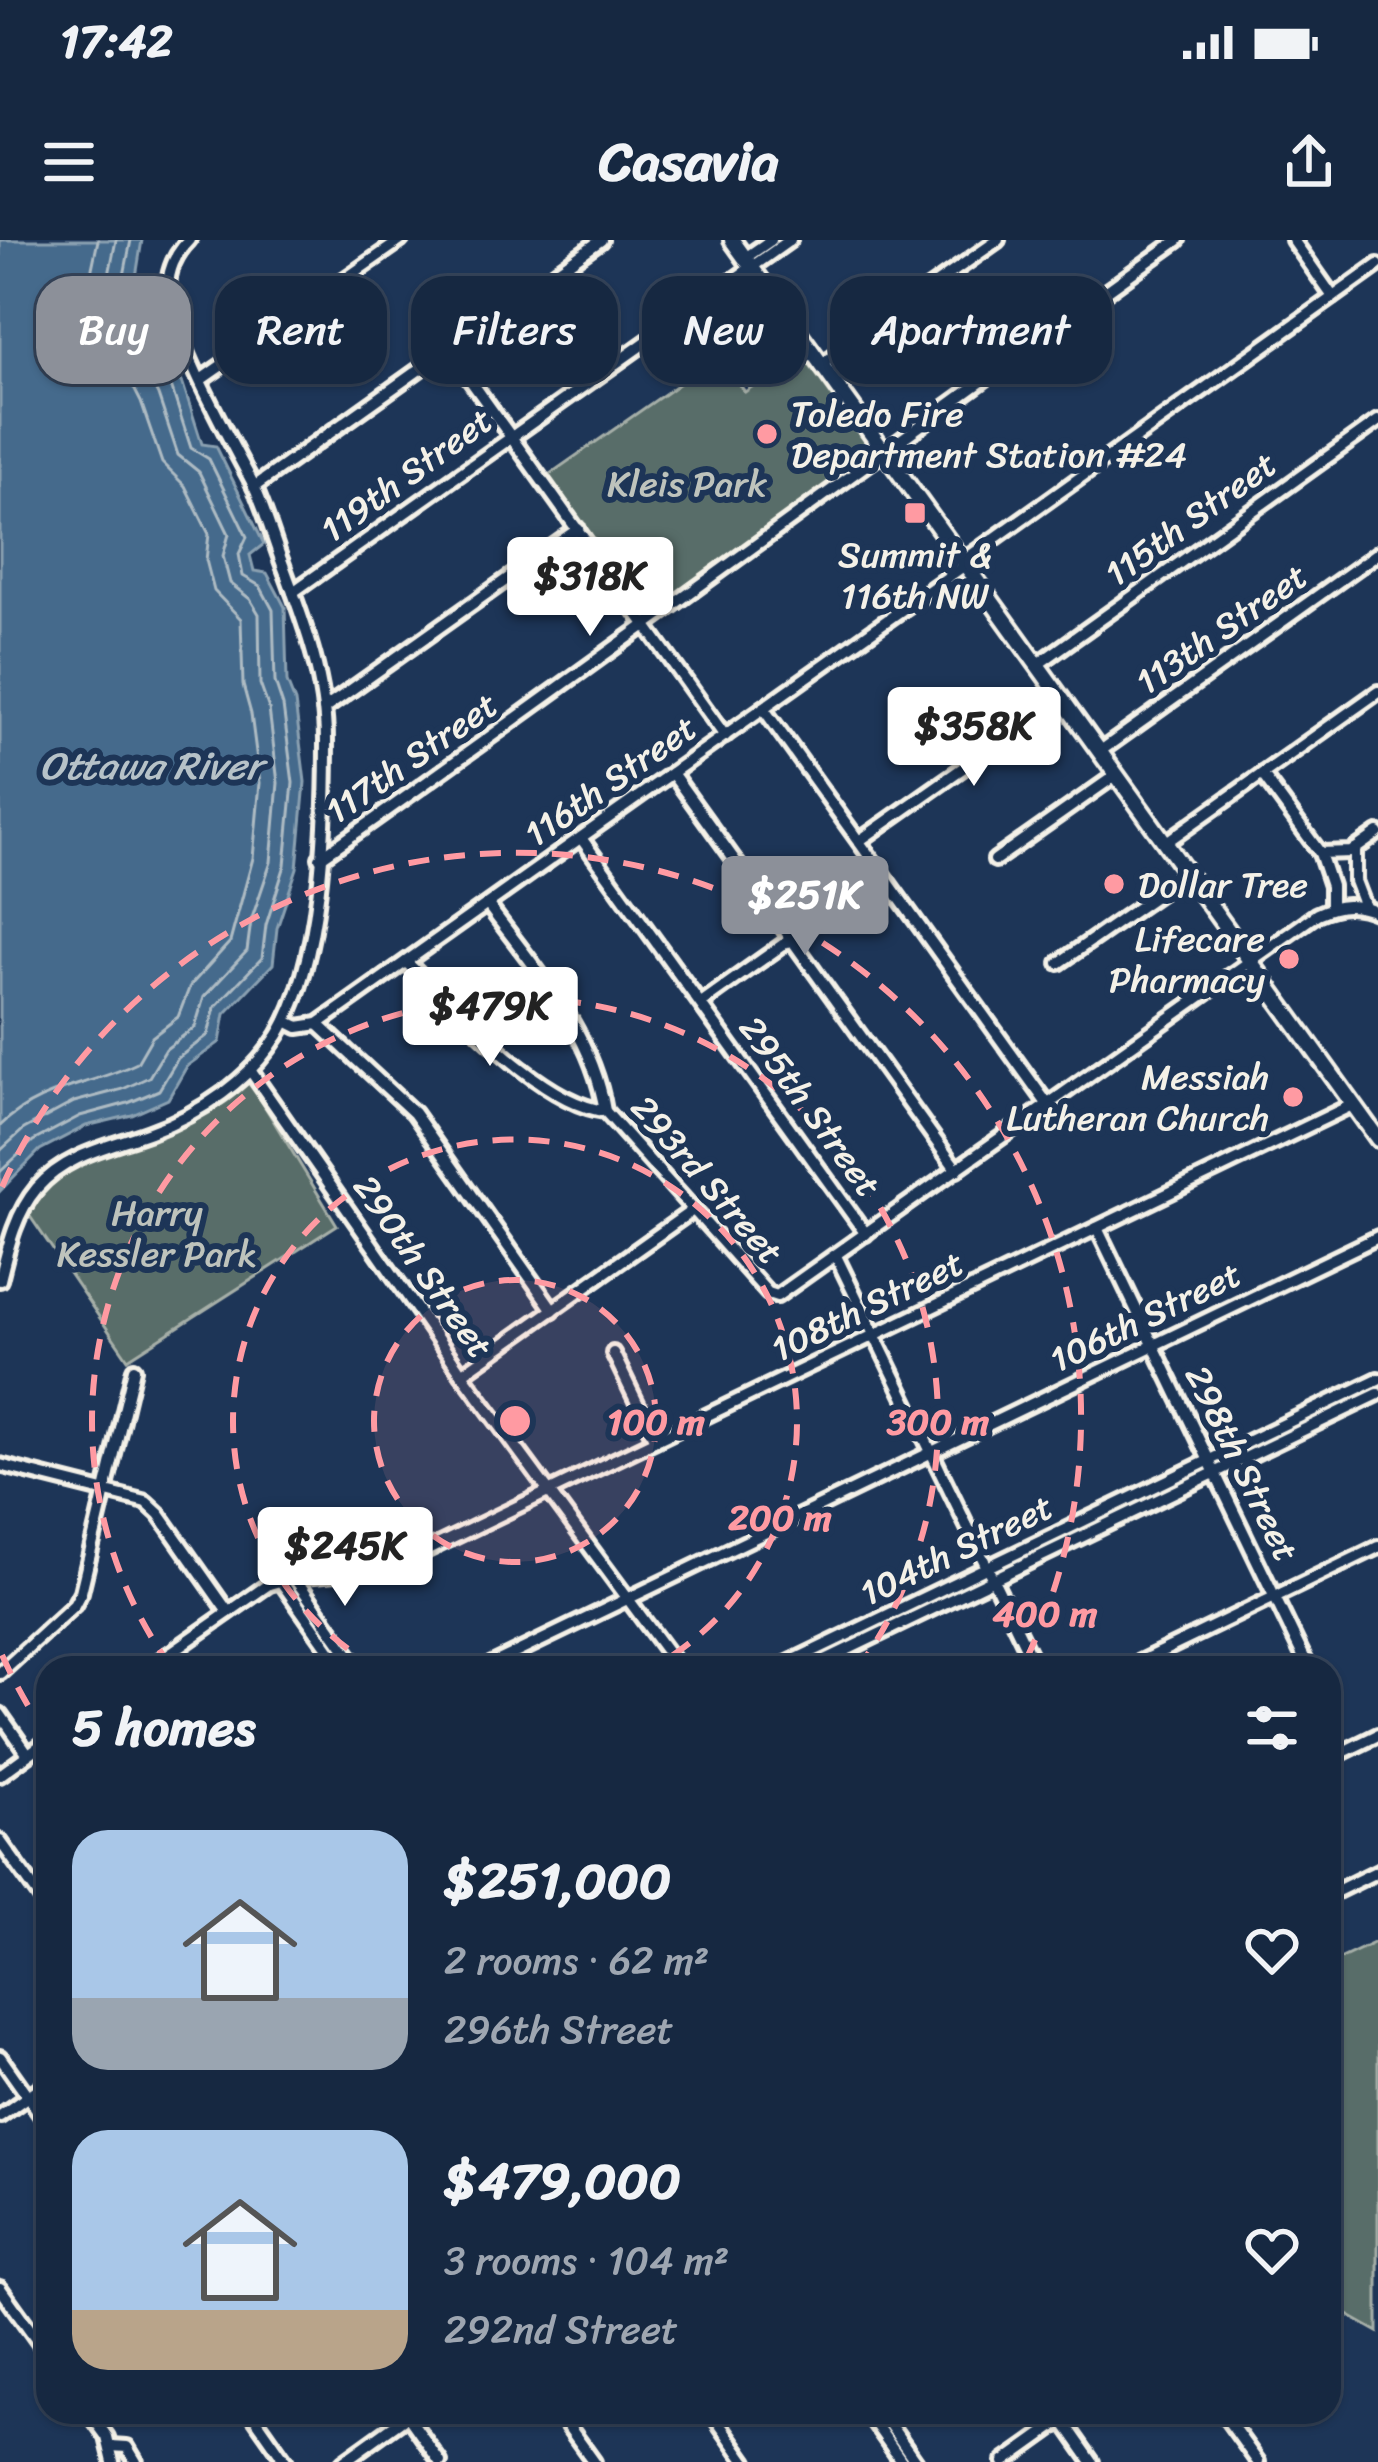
<!DOCTYPE html>
<html lang="en">
<head>
<meta charset="utf-8">
<style>
	:root { --surface:#162841; --page:#1f3048; --text:#f1f3f6; --muted:#9ea6b1; --line:#35445a; --accent:#8c9099 }
	body { margin:0; font-family:Sriracha,sans-serif; background:var(--page); color:var(--text); height:100vh; display:flex; flex-direction:column; font-size:45px; white-space:nowrap }
	* { box-sizing:border-box; margin:0 }
	p { font-size:39px; color:var(--muted) }
	.icon { flex:none; width:66px; height:66px; fill:none; stroke:currentColor; stroke-width:2; stroke-linecap:round; stroke-linejoin:round }
	.map { position:relative; flex:1; overflow:hidden }
	.drawer { position:absolute; left:36px; top:1416px; width:1305px; height:768px; display:flex; flex-direction:column; background:var(--surface); border-radius:36px; box-shadow:0 3px 9px #0004,0 0 0 3px var(--line) }
	.drawer>* { flex:none }
	.guide { position:absolute; left:36px; top:36px; width:1308px; height:108px; display:flex; gap:24px }
	.price { position:absolute; translate:-50% -102px; padding:0 27px; border-radius:12px; background:#fff; color:#222; font-size:39px; line-height:78px; filter:drop-shadow(0 3px 6px #0008) }
	.price::after { content:''; position:absolute; left:50%; top:72px; width:36px; height:27px; margin-left:-18px; background:inherit; clip-path:polygon(0 0,100% 0,50% 100%) }
	.price.current { background:var(--accent); color:#fff }
	ul { padding:0; list-style:none }
	li { display:flex; align-items:center; gap:36px; height:300px; padding:0 36px }
	li span { display:grid; place-items:center; flex:none; width:336px; height:240px; border-radius:36px; color:#555 }
	li>.icon { margin-inline-start:auto }
	span .icon { width:144px; height:144px; fill:#fffc; stroke-width:1 }
	li b { font-size:51px }
	h2 { display:flex; justify-content:space-between; align-items:center; height:144px; padding:0 36px; font-size:51px }
	.tag { padding:0 42px; border-radius:36px; background:var(--surface); box-shadow:0 3px 9px #0004,0 0 0 3px var(--line); font-size:42px; line-height:108px }
	.tag.current { background:var(--accent); color:#fff }
	.status { display:flex; justify-content:space-between; align-items:center; height:84px; padding:0 60px; background:var(--surface); direction:ltr }
	.status svg { height:33px; fill:currentColor }
	header { display:flex; justify-content:space-between; align-items:center; height:156px; padding:0 36px; background:var(--surface); font-size:54px; font-weight:700 }
	.map>svg:first-child { display:block }
	.green { fill:#596d69; stroke:#a6afa8; stroke-width:3 }
	.water { fill:#446a8c; stroke:#8aa0b1; stroke-width:3 }
	.lines { fill:none; stroke-linecap:round; stroke-linejoin:round }
	.shore { stroke:#aebbc3; stroke-width:3 }
	.minor-casing { stroke:#f4f1e8; stroke-width:20 }
	.major-casing { stroke:#f4f1e8; stroke-width:22 }
	.minor { stroke:#1d3557; stroke-width:10 }
	.major { stroke:#1d3557; stroke-width:14 }
	.ring { fill:none; stroke:#ff9aa2; stroke-width:6; stroke-dasharray:21 15 }
	.poi-dot { fill:#ff9aa2; stroke:#1d3557; stroke-width:4.5 }
	.labels { text-anchor:middle; stroke-width:12; stroke-linejoin:round; paint-order:stroke }
	.poi-label { font-size:36px; fill:#f4f1e8; stroke:#1d3557; text-anchor:start }
	.street-label { font-size:36px; fill:#f4f1e8; stroke:#1d3557 }
	.park-label { font-size:36px; fill:#bec3bc; stroke:#1d3557 }
	.water-label { font-size:39px; font-style:italic; fill:#b6c2c8; stroke:#1d3557 }
	.centre { fill:#ff9aa2; stroke:#1d3557; stroke-width:6 }
	.ring-label { font-size:36px; text-anchor:middle; font-weight:bold; fill:#ff9aa2; stroke:#1d3557; stroke-width:12; stroke-linejoin:round; paint-order:stroke }
</style>
</head>
<body>
<div class="status"><b>17:42</b><svg viewBox="0 0 49 12"><path d="M0 12V9h3v3zM5 12V6h3v6zM10 12V3h3v9zM15 12V0h3v12zM26 1h20v11H26zM47 4h2v5h-2z"/></svg></div>
<header><svg class="icon" aria-label="menu" viewBox="0 0 24 24"><path d="M4 6h16M4 12h16M4 18h16"/></svg>Casavia<svg class="icon" aria-label="share" viewBox="0 0 24 24"><path d="M12 15V3M7 8l5-5 5 5M5 13v7h14v-7"/></svg></header>
<div class="map">
<svg width="1378" height="2222" viewBox="0 0 1378 2222">
	<rect width="100%" height="100%" fill="#1d3557"/>
	<filter id="ink" filterUnits="userSpaceOnUse"><feTurbulence type="fractalNoise" baseFrequency=".00833" numOctaves="2"/><feDisplacementMap in="SourceGraphic" scale="24" xChannelSelector="R" yChannelSelector="G"/><feConvolveMatrix kernelMatrix="1 2 1 2 8 2 1 2 1" color-interpolation-filters="sRGB"/></filter>
	<g filter="url(#ink)">
		<!-- green -->
		<g class="green">
			<polygon points="800,112 872,211 648,378 547,236 719,116 745,152"/>
			<path d="M248 839 337 985 128 1119 27 972C56 917 118 913 169 889 197 877 224 858 248 839Z"/>
			<polygon points="1378,1701 1378,2092 1339,2070 1329,2056 1329,1724"/>
		</g>
		<!-- water -->
		<polygon class="water" points="0,0 142,0 136,37 137,58 183,144 202,204 216,206 264,304 250,315 254,331 267,333 285,367 287,442 295,462 305,542 297,628 277,688 273,724 225,774 220,802 187,826 168,859 132,875 86,886 40,910 0,951"/>
		<g class="lines">
			<!-- shore -->
			<g class="shore">
				<path d="M0 886C40 847 90 846 137 823L152 797 178 777 190 746 230 702 253 618 260 543 251 474 243 445 241 379 214 351 206 320 209 294 185 246 162 223 141 162 95 72 91 33 98 0"/>
				<polyline points="0,911 24,889 74,862 123,849 149,837 166,809 195,787 204,757 247,711 251,681 271,622 278,543 269,469 260,444 259,374 250,359 230,343 223,316 229,294 199,232 178,215 158,155 112,66 109,35 116,0"/>
				<polyline points="0,932 33,901 80,876 128,863 159,850 178,818 208,795 215,767 262,718 266,685 285,625 293,543 283,466 275,442 273,370 260,346 243,336 239,314 247,297 209,219 191,208 172,149 126,62 124,36 131,0"/>
			</g>
			<defs>
				<g id="minor">
					<polyline points="1293,0 1333,57"/>
					<polyline points="745,18 771,0"/>
					<polyline points="448,109 725,496"/>
					<polyline points="822,124 998,0"/>
					<polyline points="202,139 401,0"/>
					<polyline points="254,247 601,0"/>
					<polyline points="963,321 1378,25"/>
					<polyline points="293,352 790,0"/>
					<polyline points="1037,425 1378,181"/>
					<polyline points="763,468 1048,865"/>
					<polyline points="324,469 578,289"/>
					<polyline points="1099,512 1378,313"/>
					<polyline points="672,533 957,930"/>
					<polyline points="1262,534 1320,613 1351,612 1378,593"/>
					<polyline points="581,598 866,994"/>
					<polyline points="859,601 1061,459"/>
					<polyline points="1165,603 1378,452"/>
					<polyline points="1355,609 1355,641 1365,667"/>
					<polyline points="1320,613 1331,646 1331,667"/>
					<path d="M320 618C608 415 891 205 1178 0"/>
					<polyline points="995,620 1116,535"/>
					<path d="M488 665C535 729 592 790 605 871L768 1053 777 1056 1317 674C1339 664 1356 663 1378 673"/>
					<path d="M406 722C455 767 540 864 605 871"/>
					<polyline points="1059,723 1187,634"/>
					<polyline points="701,763 882,634"/>
					<polyline points="286,781 298,787 318,784 965,325"/>
					<polyline points="318,784 414,873 553,1070"/>
					<polyline points="250,830 462,1134 679,1428"/>
					<polyline points="1097,988 1305,1420"/>
					<polyline points="836,1016 1036,1428"/>
					<path d="M0 1040C8 1007 15 974 37 948 67 914 109 907 150 892 200 874 249 841 278 795 322 723 326 586 326 501 326 437 302 377 280 317 271 292 263 264 251 240 229 199 170 92 168 49 168 29 175 14 189 0"/>
					<polyline points="613,1113 655,1200"/>
					<polyline points="462,1134 693,970"/>
					<polyline points="0,1225 146,1262 159,1274 228,1372"/>
					<polyline points="294,1337 358,1428"/>
					<polyline points="280,1340 342,1428"/>
					<polyline points="172,1412 183,1428"/>
					<polyline points="149,1428 269,1344 294,1337 376,1329 417,1315 1352,865"/>
					<polyline points="484,1428 1378,997"/>
					<polyline points="778,1428 1378,1139"/>
					<polyline points="809,1428 1378,1154"/>
					<polyline points="1127,1428 1378,1307"/>
					<polyline points="0,1433 74,1365 81,1352 134,1129"/>
					<polyline points="0,1474 28,1514"/>
					<polyline points="1329,1519 1378,1495"/>
					<polyline points="0,1535 48,1500"/>
					<polyline points="0,1601 48,1668"/>
					<polyline points="1329,1655 1378,1631"/>
					<polyline points="0,1817 48,1885"/>
					<polyline points="0,1876 48,1842"/>
					<polyline points="0,2048 48,2115"/>
					<polyline points="89,2172 107,2197 113,2222"/>
					<polyline points="251,2172 286,2222"/>
					<polyline points="405,2172 440,2222"/>
					<polyline points="558,2172 594,2222"/>
					<polyline points="711,2172 746,2222"/>
					<polyline points="867,2172 902,2222"/>
					<polyline points="881,2172 916,2222"/>
					<polyline points="1057,2172 1092,2222"/>
					<polyline points="1222,2172 1258,2222"/>
					<polyline points="111,2206 127,2207 136,2222"/>
					<polyline points="343,2222 407,2176"/>
					<polyline points="1004,2222 1074,2172"/>
				</g>
				<polyline id="major" points="732,0 1378,899"/>
			</defs>
			<!-- minor casing -->
			<use href="#minor" class="minor-casing"/>
			<!-- major casing -->
			<use href="#major" class="major-casing"/>
			<!-- minor -->
			<use href="#minor" class="minor"/>
			<!-- major -->
			<use href="#major" class="major"/>
		</g>
	</g>
	<!-- distance rings -->
	<circle cx="515" cy="1181" r="141" fill="#ff9aa2" fill-opacity=".12"/>
	<g class="ring">
		<circle cx="515" cy="1181" r="141"/>
		<path d="M378 1428A282 282 0 1 1 652 1428"/>
		<path d="M171 1427A423 423 0 1 1 859 1427"/>
		<path d="M47 1496A564 564 0 0 1 2 1415M2 947A564 564 0 1 1 1024 1424"/>
	</g>
	<!-- markers -->
	<g class="poi-dot">
		<circle cx="767" cy="194" r="12"/>
		<rect x="903" y="261" width="24" height="24" rx="6"/>
		<circle cx="1114" cy="644" r="12"/>
		<circle cx="1289" cy="719" r="12"/>
		<circle cx="1293" cy="857" r="12"/>
	</g>
	<g class="labels">
		<!-- poi labels -->
		<g class="poi-label">
			<text x="791" y="186">Toledo Fire<tspan x="791" dy="41">Department Station #24</tspan></text>
			<text x="915" y="327" text-anchor="middle">Summit &amp;<tspan x="915" dy="41">116th NW</tspan></text>
			<text x="1138" y="657">Dollar Tree</text>
			<text x="1265" y="711" text-anchor="end">Lifecare<tspan x="1265" dy="41">Pharmacy</tspan></text>
			<text x="1269" y="849" text-anchor="end">Messiah<tspan x="1269" dy="41">Lutheran Church</tspan></text>
		</g>
		<!-- street labels -->
		<g class="street-label">
			<text transform="translate(406 234) rotate(-36)" y="13">119th Street</text>
			<text transform="translate(1190 278) rotate(-36)" y="13">115th Street</text>
			<text transform="translate(1221 388) rotate(-35)" y="13">113th Street</text>
			<text transform="translate(411 517) rotate(-35)" y="13">117th Street</text>
			<text transform="translate(610 540) rotate(-35)" y="13">116th Street</text>
			<text transform="translate(811 866) rotate(54)" y="13">295th Street</text>
			<text transform="translate(708 939) rotate(49)" y="13">293rd Street</text>
			<text transform="translate(424 1026) rotate(55)" y="13">290th Street</text>
			<text transform="translate(867 1065) rotate(-26)" y="13">108th Street</text>
			<text transform="translate(1145 1076) rotate(-26)" y="13">106th Street</text>
			<text transform="translate(1243 1223) rotate(64)" y="13">298th Street</text>
			<text transform="translate(956 1309) rotate(-26)" y="13">104th Street</text>
		</g>
		<!-- park labels -->
		<g class="park-label">
			<text x="687" y="256">Kleis Park</text>
			<text x="157" y="985">Harry<tspan x="157" dy="41">Kessler Park</tspan></text>
		</g>
		<!-- water labels -->
		<g class="water-label">
			<text x="151" y="539">Ottawa River</text>
		</g>
	</g>
	<circle cx="515" cy="1181" r="18" class="centre"/>
	<g class="ring-label">
		<text x="656" y="1194">100 m</text>
		<text x="938" y="1194">300 m</text>
		<text x="780" y="1290">200 m</text>
		<text x="1045" y="1386">400 m</text>
	</g>
</svg>
<b class="price" style="left:590px;top:399px">$318K</b>
<b class="price" style="left:974px;top:549px">$358K</b>
<b class="price current" style="left:805px;top:718px">$251K</b>
<b class="price" style="left:490px;top:829px">$479K</b>
<b class="price" style="left:345px;top:1369px">$245K</b>
<div class="guide">
<a class="tag current">Buy</a>
<a class="tag">Rent</a>
<a class="tag">Filters</a>
<a class="tag">New</a>
<a class="tag">Apartment</a>
</div>
<section class="drawer">
<h2>5 homes<svg class="icon" aria-label="filters" viewBox="0 0 24 24"><path d="M4 7h16M4 17h16"/><circle cx="9" cy="7" r="2"/><circle cx="15" cy="17" r="2"/></svg></h2>
<ul>
<li><span style="background:linear-gradient(#a9c7e8 70%,#9aa5b1 0)"><svg class="icon" aria-label="home" viewBox="0 0 24 24"><path d="M3 11l9-7 9 7M6 9v11h12V9"/></svg></span><div><b>$251,000</b><p>2 rooms · 62 m²</p><p>296th Street</p></div><svg class="icon" aria-label="heart" viewBox="0 0 24 24"><path d="M12 20l-8-8c-3-5 5-10 8-4 3-6 11-1 8 4z"/></svg></li>
<li><span style="background:linear-gradient(#a9c7e8 75%,#b9a48a 0)"><svg class="icon" aria-label="home" viewBox="0 0 24 24"><path d="M3 11l9-7 9 7M6 9v11h12V9"/></svg></span><div><b>$479,000</b><p>3 rooms · 104 m²</p><p>292nd Street</p></div><svg class="icon" aria-label="heart" viewBox="0 0 24 24"><path d="M12 20l-8-8c-3-5 5-10 8-4 3-6 11-1 8 4z"/></svg></li>
</ul>
</section>
</div>
</body>
</html>
